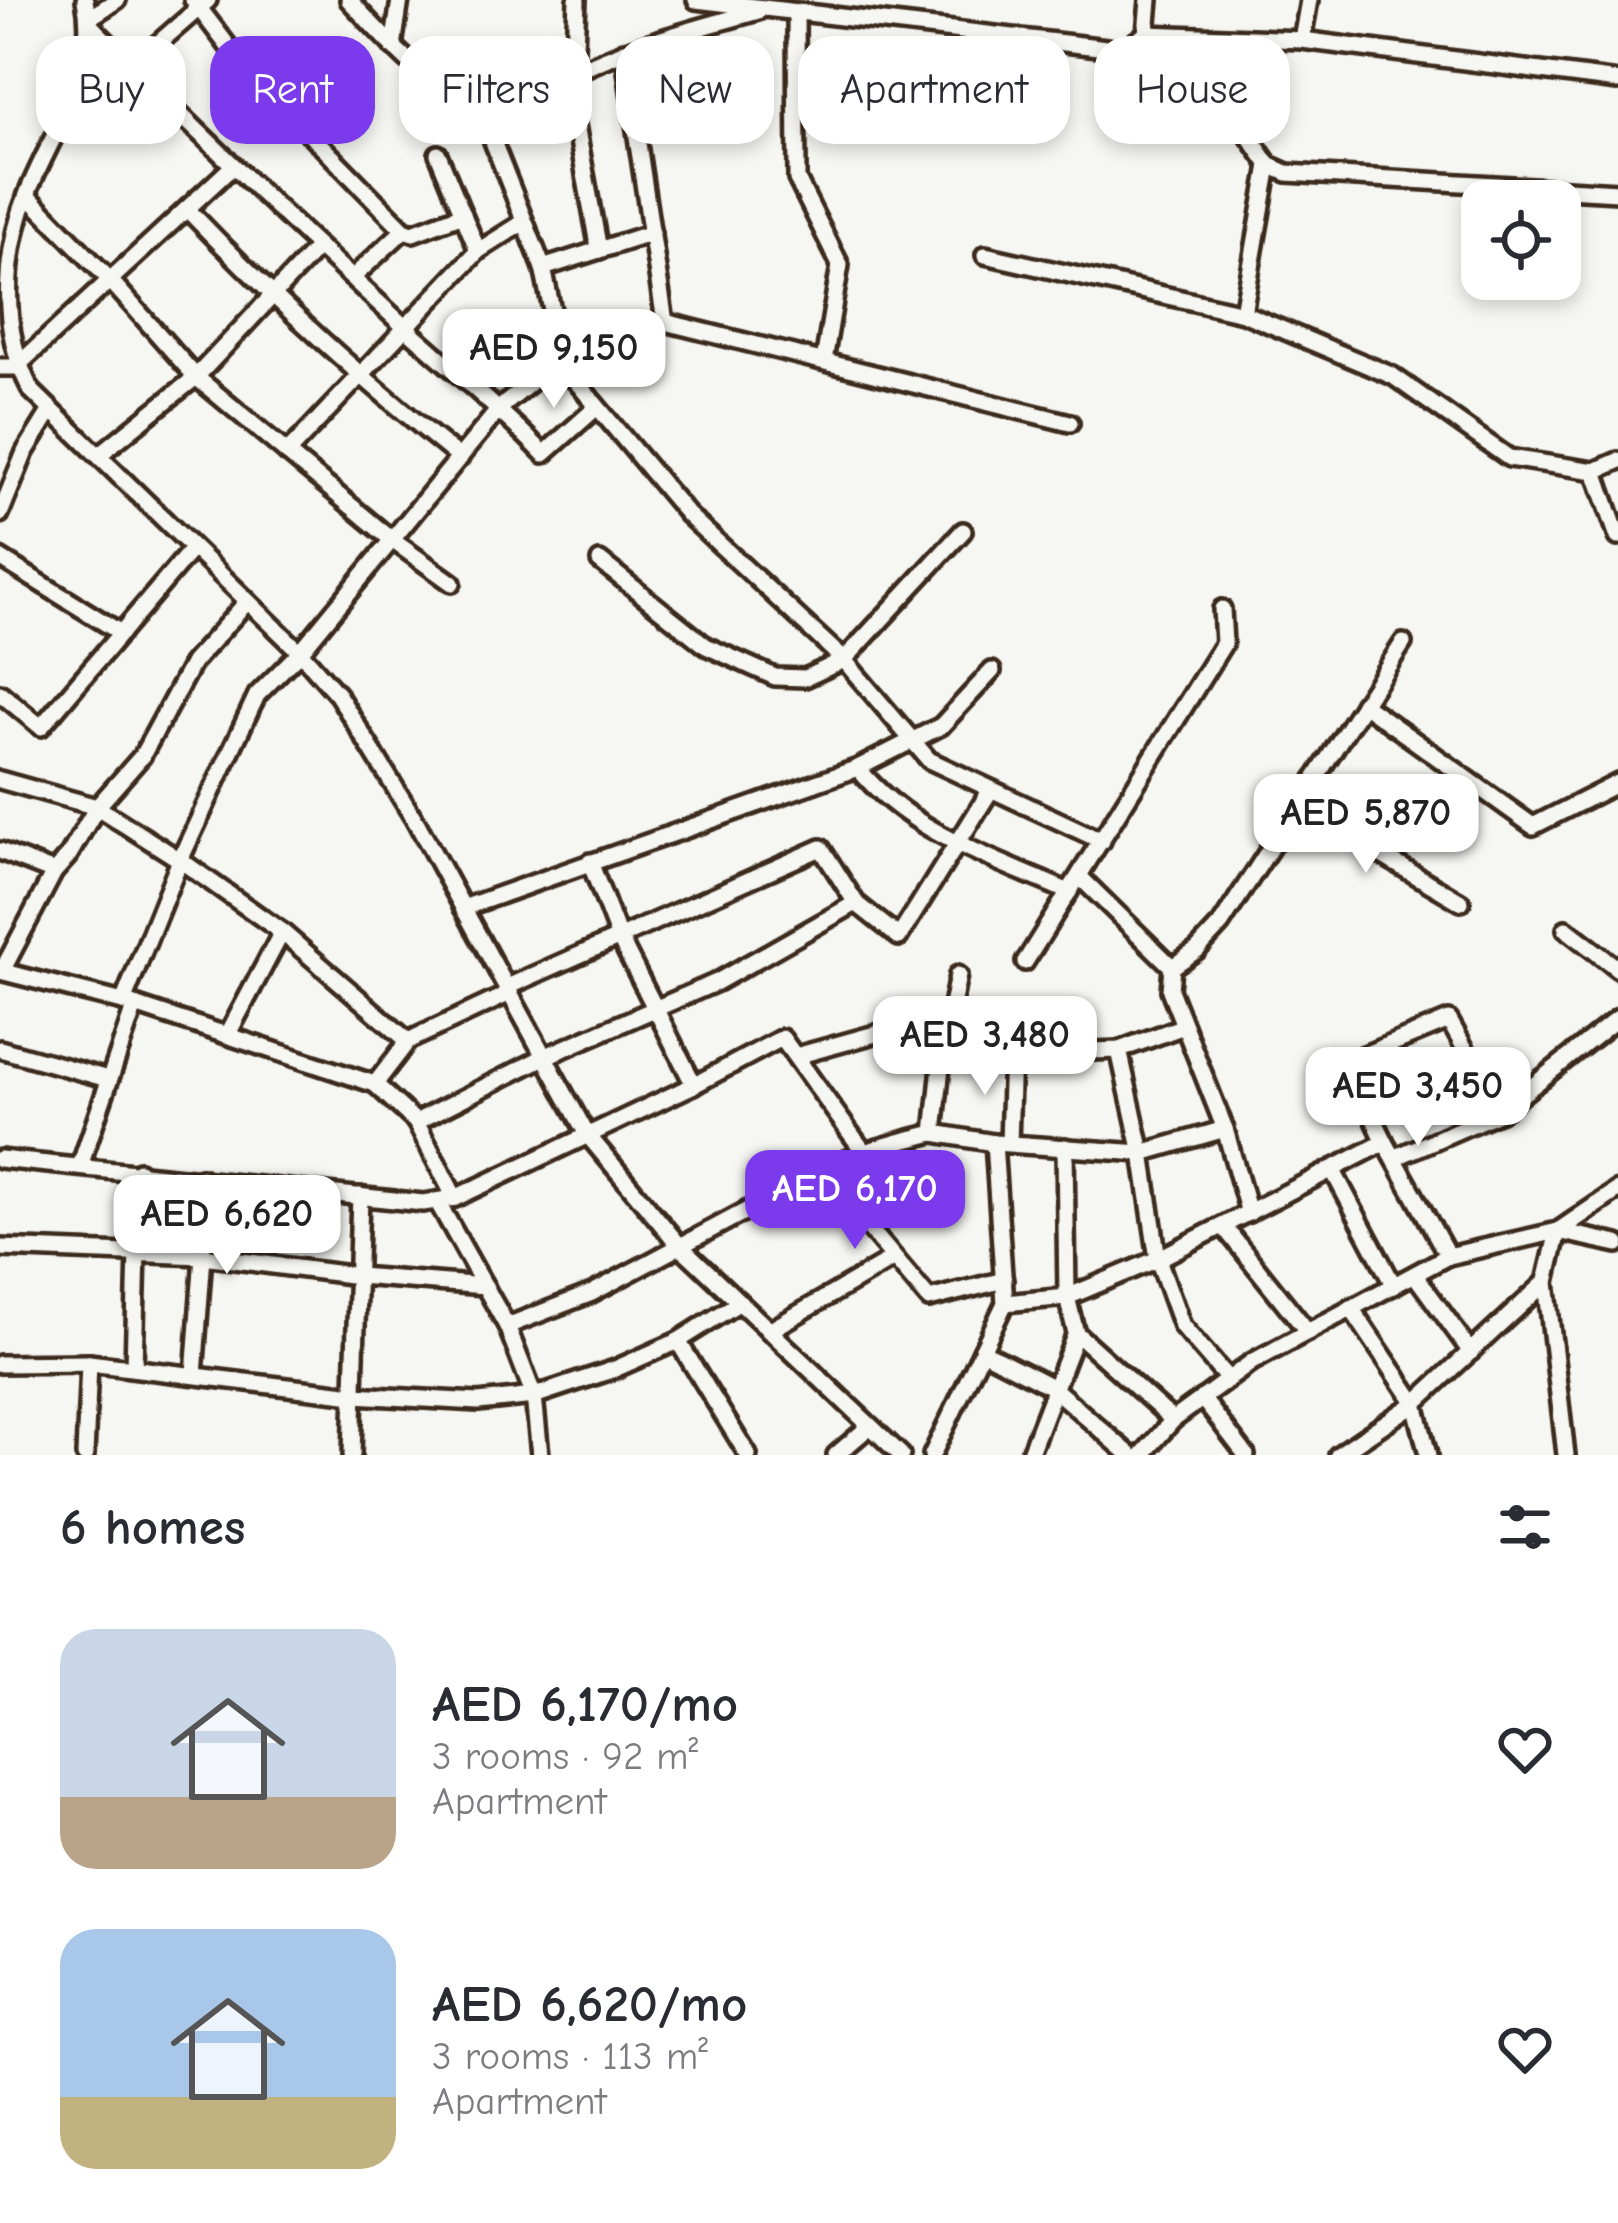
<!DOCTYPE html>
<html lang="en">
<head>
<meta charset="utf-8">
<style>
	:root { --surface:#fff; --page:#f2f2f3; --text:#2b2b33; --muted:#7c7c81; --accent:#7c3aed }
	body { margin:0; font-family:"Comic Neue",sans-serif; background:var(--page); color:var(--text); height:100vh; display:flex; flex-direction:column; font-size:45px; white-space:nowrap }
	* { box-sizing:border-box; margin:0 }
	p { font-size:39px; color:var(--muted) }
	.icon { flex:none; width:66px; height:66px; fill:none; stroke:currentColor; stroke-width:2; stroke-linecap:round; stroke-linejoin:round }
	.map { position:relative; height:1455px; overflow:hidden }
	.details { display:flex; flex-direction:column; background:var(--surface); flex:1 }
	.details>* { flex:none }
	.hud { position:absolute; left:36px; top:36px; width:1548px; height:108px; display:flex; gap:24px }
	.tools { position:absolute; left:1461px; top:180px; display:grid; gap:24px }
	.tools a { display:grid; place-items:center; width:120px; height:120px; border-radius:24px; background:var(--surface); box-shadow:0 6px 18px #0003; font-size:60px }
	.price { position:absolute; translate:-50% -102px; padding:0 27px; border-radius:24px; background:#fff; color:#222; font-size:39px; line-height:78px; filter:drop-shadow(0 3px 6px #0008) }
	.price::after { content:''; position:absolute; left:50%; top:72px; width:36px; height:27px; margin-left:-18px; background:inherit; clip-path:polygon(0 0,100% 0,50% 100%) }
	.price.on { background:var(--accent); color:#fff }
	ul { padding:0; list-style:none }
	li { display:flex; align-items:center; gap:36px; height:300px; padding:0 60px }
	li span { display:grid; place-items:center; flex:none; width:336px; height:240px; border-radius:36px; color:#555 }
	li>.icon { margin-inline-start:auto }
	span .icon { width:144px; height:144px; fill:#fffc; stroke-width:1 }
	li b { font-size:51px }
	h2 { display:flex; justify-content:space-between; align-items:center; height:144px; padding:0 60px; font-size:51px }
	.chip { padding:0 42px; border-radius:36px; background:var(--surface); box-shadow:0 6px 18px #0003; font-size:42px; line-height:108px }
	.chip.on { background:var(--accent); color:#fff }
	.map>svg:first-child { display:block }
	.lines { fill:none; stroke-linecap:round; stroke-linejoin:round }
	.minor-casing { stroke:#3b2a1e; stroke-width:24 }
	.minor { stroke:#f6f6f2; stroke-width:15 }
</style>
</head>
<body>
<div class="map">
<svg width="1618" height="1455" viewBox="0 0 1618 1455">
	<rect width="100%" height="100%" fill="#f6f6f2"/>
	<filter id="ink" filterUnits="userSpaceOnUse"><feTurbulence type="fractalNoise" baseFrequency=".00833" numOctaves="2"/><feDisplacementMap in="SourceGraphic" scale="24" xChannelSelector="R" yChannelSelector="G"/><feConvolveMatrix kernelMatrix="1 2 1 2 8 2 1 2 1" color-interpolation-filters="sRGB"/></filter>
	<g filter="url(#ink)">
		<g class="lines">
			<defs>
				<g id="minor">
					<path d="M85 0C100 69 53 130 28 192 3 255 0 331 31 390L300 652 338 695 418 825 586 1133 679 1245 901 1455"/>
					<polyline points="193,0 279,113 297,121 404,230"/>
					<path d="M349 0C373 25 420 79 451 91 509 113 574 69 626 51 669 35 714 24 758 11"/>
					<polyline points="696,0 1124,50 1146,34 1302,40 1618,81"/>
					<polyline points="1149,0 1146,34 1206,75 1269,165 1287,173 1618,192"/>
					<polyline points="796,12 797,179 840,265 824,361"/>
					<polyline points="89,18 117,0"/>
					<path d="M91 26C191 126 292 223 395 318 445 364 497 405 544 454L597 407"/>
					<polyline points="1302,40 1309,0"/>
					<polyline points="393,47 400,0"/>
					<polyline points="624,51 665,322"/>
					<polyline points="131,67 208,0"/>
					<polyline points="574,73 577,0"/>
					<polyline points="567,76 599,250"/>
					<polyline points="475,96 543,268 562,357 575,380 688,515 844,660 929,760 1102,841"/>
					<polyline points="438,154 478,251"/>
					<polyline points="27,195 110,280 196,377 392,540 452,583"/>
					<path d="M187 209C273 299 363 380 460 458"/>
					<polyline points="985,255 1243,313 1393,376 1509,458 1595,471 1618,461"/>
					<polyline points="543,268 652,233"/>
					<polyline points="352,278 404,230 413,233 463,214"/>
					<polyline points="1243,313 1269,165"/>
					<polyline points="0,367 16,367 232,167"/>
					<polyline points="287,453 478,251 524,222"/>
					<polyline points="99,455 196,377 318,247"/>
					<polyline points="1595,471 1618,537"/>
					<polyline points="0,514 25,452 51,410"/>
					<polyline points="0,558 121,633"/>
					<polyline points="600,561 706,646 775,677 805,678 844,660 963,531"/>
					<polyline points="0,693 41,727 192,549"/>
					<polyline points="1363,704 1533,826 1618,783"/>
					<path d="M858 768C908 832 997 860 1069 892"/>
					<polyline points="0,780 97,807 180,860 282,932 408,1041"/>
					<polyline points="1297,805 1461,902"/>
					<polyline points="0,851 54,872"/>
					<polyline points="590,862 618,935 694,1085"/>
					<polyline points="1080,877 1172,967 1197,950 1221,924 1403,643"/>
					<polyline points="463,908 858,768 941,726 992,671"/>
					<polyline points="1566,929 1618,969"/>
					<polyline points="1025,962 1224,643 1222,609"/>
					<polyline points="1172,967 1170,990 1225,1129 1249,1213"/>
					<polyline points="0,971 135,1005 375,1084 416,1122 455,1198"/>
					<polyline points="2,971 54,872 69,855 97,807 142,756 193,662 247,602"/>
					<polyline points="507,987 821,848 856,903 899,937 990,791"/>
					<polyline points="123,1002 180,860 257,695 300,652 500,408 562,357 665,322 1070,423"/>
					<polyline points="228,1034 282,932"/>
					<polyline points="0,1049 108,1079"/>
					<polyline points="1119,1050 1142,1153 1158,1259 1182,1326 1228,1379"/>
					<polyline points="796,1056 951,1013"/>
					<polyline points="942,1057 1119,1050 1184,1026"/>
					<polyline points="375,1084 408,1041 510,993"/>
					<polyline points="416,1122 544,1057 717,982 856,903"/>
					<polyline points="934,1133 942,1057 958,975"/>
					<polyline points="1009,1143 1012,1054"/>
					<polyline points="1394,1158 1500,1112 1618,1018"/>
					<polyline points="0,1159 423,1203 455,1198 694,1085 782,1038 864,1152"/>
					<polyline points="80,1166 135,1005"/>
					<polyline points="1332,1169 1394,1286"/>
					<polyline points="821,1171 929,1299 1004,1280"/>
					<polyline points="437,1201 507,1326 534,1396 540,1455"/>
					<polyline points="1224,1227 1308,1332"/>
					<polyline points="1558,1231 1546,1282 1566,1455"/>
					<polyline points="1558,1231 1618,1244"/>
					<polyline points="0,1248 203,1256 358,1276 485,1286"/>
					<polyline points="1448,1256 1385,1142 1347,1062 1449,1020 1500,1112"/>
					<polyline points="1415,1275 1471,1352"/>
					<polyline points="1005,1303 1067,1297 1158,1259 1385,1142"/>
					<polyline points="1351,1308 1415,1403 1428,1455"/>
					<polyline points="507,1326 592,1293 821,1171 864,1152 906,1140 934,1133 994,1143 1142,1153 1225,1129"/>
					<polyline points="769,1331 894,1258"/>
					<polyline points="1076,1333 1173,1420"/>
					<polyline points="678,1341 748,1455"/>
					<polyline points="982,1351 1052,1387 1130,1455"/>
					<polyline points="0,1364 89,1363 354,1395 478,1402 534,1396 615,1369 678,1341 740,1302"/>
					<polyline points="134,1368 139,1171"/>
					<polyline points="194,1375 203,1256 201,1178"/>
					<polyline points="1202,1398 1246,1455"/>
					<polyline points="85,1455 89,1363"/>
					<polyline points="352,1455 360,1196"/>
					<polyline points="836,1455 870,1426"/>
					<polyline points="932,1455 1005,1303 994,1143"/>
					<polyline points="1029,1455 1076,1333 1067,1297 1065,1147"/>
					<polyline points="1142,1455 1173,1420 1252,1362 1448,1256 1558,1231 1618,1190"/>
					<polyline points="1338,1455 1415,1403 1546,1282"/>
				</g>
			</defs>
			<!-- minor casing -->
			<use href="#minor" class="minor-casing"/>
			<!-- minor -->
			<use href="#minor" class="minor"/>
		</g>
	</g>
</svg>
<div class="tools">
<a><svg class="icon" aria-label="locate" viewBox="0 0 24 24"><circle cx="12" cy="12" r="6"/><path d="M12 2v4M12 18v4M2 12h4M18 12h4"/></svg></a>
</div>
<b class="price" style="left:554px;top:411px">AED 9,150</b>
<b class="price" style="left:1366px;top:876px">AED 5,870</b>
<b class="price" style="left:985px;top:1098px">AED 3,480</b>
<b class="price" style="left:1418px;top:1149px">AED 3,450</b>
<b class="price on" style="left:855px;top:1252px">AED 6,170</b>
<b class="price" style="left:227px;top:1277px">AED 6,620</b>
<div class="hud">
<a class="chip">Buy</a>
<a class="chip on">Rent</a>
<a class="chip">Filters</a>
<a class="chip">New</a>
<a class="chip">Apartment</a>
<a class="chip">House</a>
</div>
</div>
<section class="details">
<h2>6 homes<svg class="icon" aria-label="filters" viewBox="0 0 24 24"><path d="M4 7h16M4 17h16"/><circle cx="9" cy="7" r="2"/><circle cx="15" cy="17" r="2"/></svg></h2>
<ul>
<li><span style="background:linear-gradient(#c9d6e8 70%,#b9a48a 0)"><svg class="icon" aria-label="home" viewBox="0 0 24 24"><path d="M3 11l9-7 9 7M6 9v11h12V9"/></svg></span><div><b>AED 6,170/mo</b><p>3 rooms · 92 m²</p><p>Apartment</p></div><svg class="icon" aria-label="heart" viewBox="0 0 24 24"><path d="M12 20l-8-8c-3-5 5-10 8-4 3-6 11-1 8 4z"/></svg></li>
<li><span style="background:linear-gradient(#a9c7e8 70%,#c2b280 0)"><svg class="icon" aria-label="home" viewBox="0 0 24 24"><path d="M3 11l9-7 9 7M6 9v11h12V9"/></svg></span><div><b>AED 6,620/mo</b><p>3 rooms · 113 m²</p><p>Apartment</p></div><svg class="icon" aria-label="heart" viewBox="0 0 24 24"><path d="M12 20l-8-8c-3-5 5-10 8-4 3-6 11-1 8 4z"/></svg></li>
</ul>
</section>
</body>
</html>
